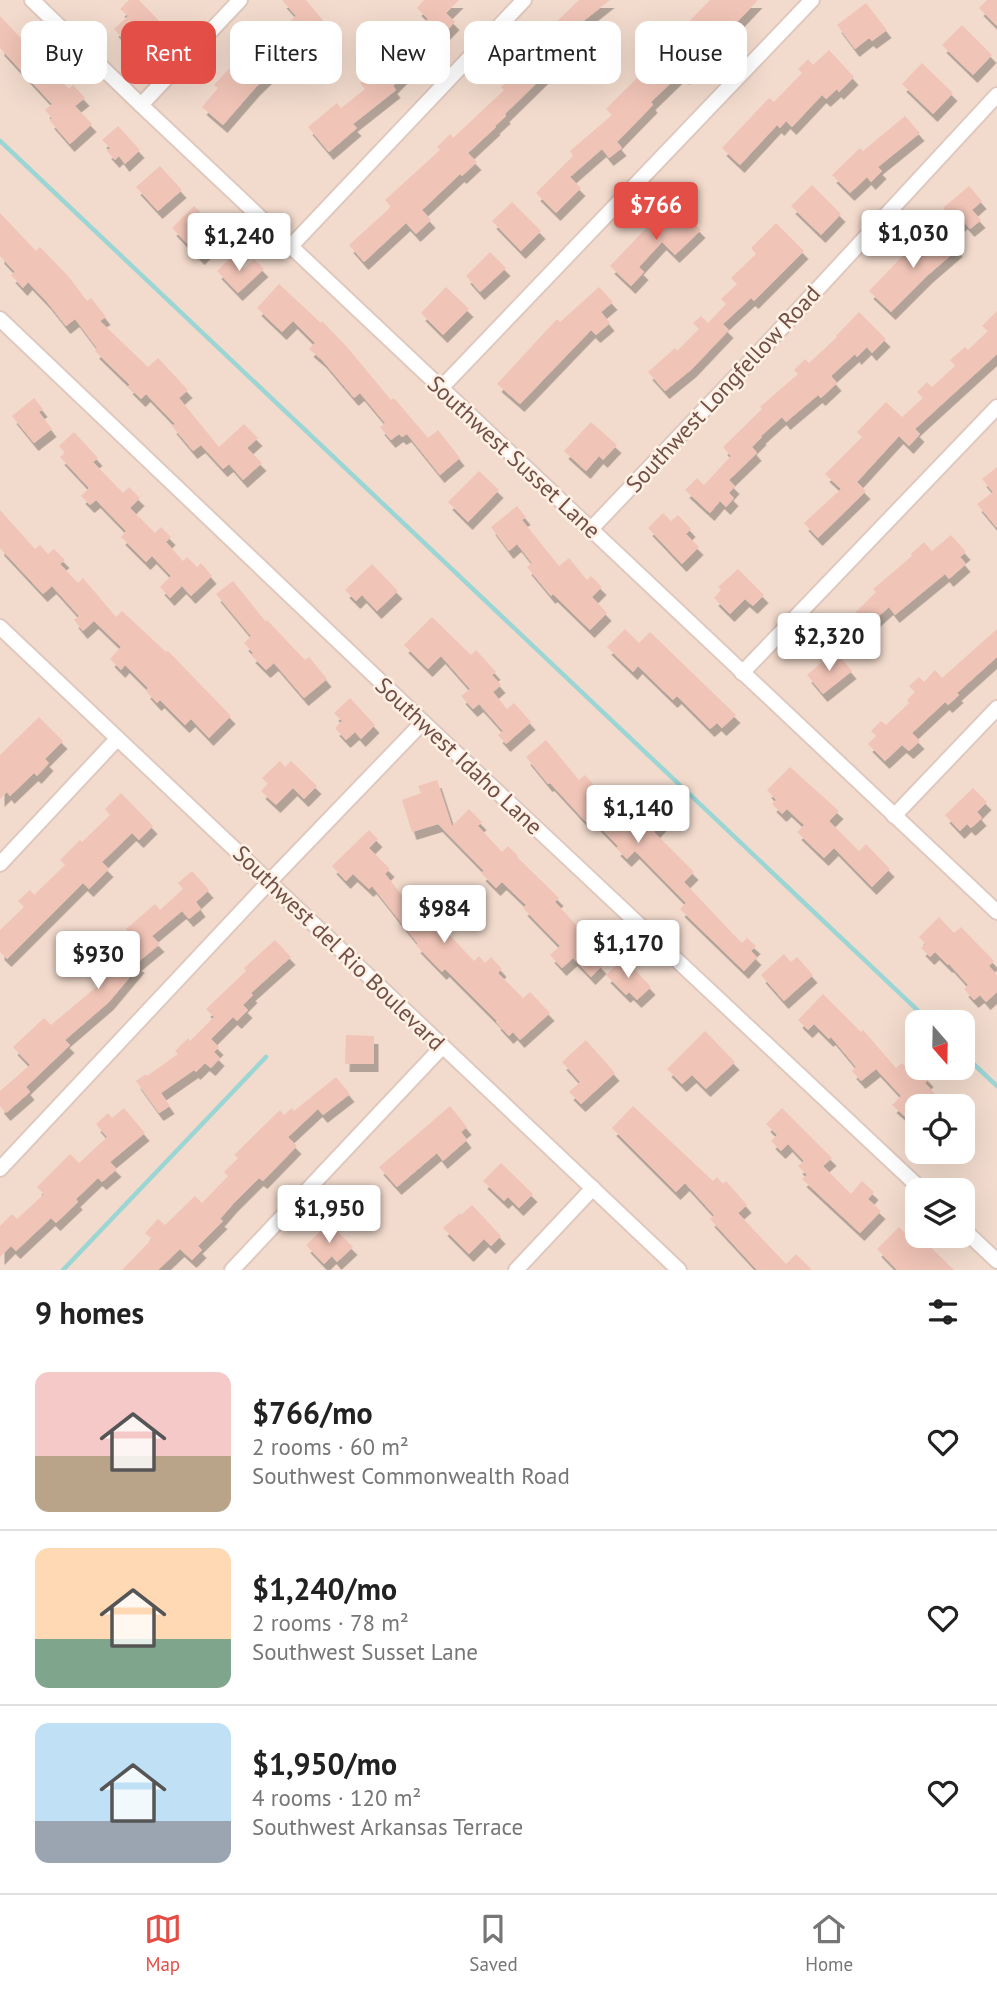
<!DOCTYPE html>
<html lang="en">
<head>
<meta charset="utf-8">
<style>
	:root { --surface:#fff; --page:#f6f6f6; --text:#222; --muted:#767676; --line:#e0e0e0; --accent:#e34e46 }
	body { margin:0; font-family:"PT Sans",sans-serif; background:var(--page); color:var(--text); height:100vh; display:flex; flex-direction:column; font-size:26px; white-space:nowrap }
	* { box-sizing:border-box; margin:0 }
	p { font-size:23px; color:var(--muted) }
	.icon { flex:none; width:38px; height:38px; fill:none; stroke:currentColor; stroke-width:2; stroke-linecap:round; stroke-linejoin:round }
	.map { position:relative; height:1270px; overflow:hidden }
	.sheet { display:flex; flex-direction:column; background:var(--surface); flex:1 }
	.sheet>* { flex:none }
	.hud { position:absolute; left:21px; top:21px; width:956px; height:63px; display:flex; gap:14px }
	.needle { width:46px; rotate:160deg }
	.buttons { position:absolute; left:905px; top:1010px; display:grid; gap:14px }
	.buttons a { display:grid; place-items:center; width:70px; height:70px; border-radius:14px; background:var(--surface); box-shadow:0 7px 28px #0002; font-size:35px }
	.price { position:absolute; translate:-50% -60px; padding:0 16px; border-radius:7px; background:#fff; color:#222; font-size:23px; line-height:46px; filter:drop-shadow(0 2px 4px #0008) }
	.price::after { content:''; position:absolute; left:50%; top:42px; width:21px; height:16px; margin-left:-10px; background:inherit; clip-path:polygon(0 0,100% 0,50% 100%) }
	.price.current { background:var(--accent); color:#fff }
	ul { padding:0; list-style:none }
	li { display:flex; align-items:center; gap:21px; height:175px; padding:0 35px }
	li+li { border-top:2px solid var(--line) }
	li span { display:grid; place-items:center; flex:none; width:196px; height:140px; border-radius:14px; color:#555 }
	li>.icon { margin-inline-start:auto }
	span .icon { width:84px; height:84px; fill:#fffc; stroke-width:1 }
	li b { font-size:30px }
	h2 { display:flex; justify-content:space-between; align-items:center; height:84px; padding:0 35px; font-size:30px }
	.pill { padding:0 24px; border-radius:14px; background:var(--surface); box-shadow:0 7px 28px #0002; font-size:24px; line-height:63px }
	.pill.current { background:var(--accent); color:#fff }
	.tabs { display:flex; justify-content:space-around; align-items:center; height:98px; border-top:2px solid var(--line); background:var(--surface); font-size:19px; color:var(--muted) }
	.tabs a { display:grid; justify-items:center; gap:4px }
	.tabs .current { color:var(--accent) }
	.map>svg:first-child { display:block }
	.residential { fill:#f2dbcd; fill-rule:evenodd }
	.lines { fill:none; stroke-linecap:round; stroke-linejoin:round }
	.stream { stroke:#9bd5d4; stroke-width:4.5 }
	.building { fill:#f0c4b7; filter:url(#shadow) }
	.minor-casing { stroke:#e0c8be; stroke-width:18 }
	.minor { stroke:#fff; stroke-width:14 }
	.labels { text-anchor:middle; stroke-width:5; stroke-linejoin:round; paint-order:stroke }
	.street-label { font-size:23px; fill:#704f48; stroke:#fff0e4 }
</style>
</head>
<body>
<div class="map">
<svg width="997" height="1270" viewBox="0 0 997 1270">
	<defs>
		<filter id="shadow"><feDropShadow dx="4.5" dy="8" stdDeviation="0" flood-color="#0004"/></filter>
	</defs>
	<rect width="100%" height="100%" fill="#fbebdf"/>
	<!-- residential -->
	<path class="residential" d="M0 0H997V1270H0ZM917 1022H962V1068H917ZM917 1106H962V1152H917ZM917 1190H962V1236H917Z"/>
	<g class="lines">
		<!-- stream -->
		<g class="stream">
			<polyline points="0,141 930,1022"/>
			<polyline points="962,1053 997,1086"/>
			<polyline points="63,1270 266,1057"/>
		</g>
	</g>
	<!-- building -->
	<g class="building">
		<polygon points="129,0 139,0 161,23 133,49 114,29 128,16 120,9"/>
		<polygon points="282,0 306,0 325,23 317,30 321,36 302,52 292,40 271,60 278,66 256,87 223,125 202,107 218,88 214,85 225,73 264,36 268,40 296,16"/>
		<polygon points="424,0 459,0 446,13 455,22 393,86 396,90 353,124 357,128 329,152 308,127 337,103 341,108 365,89 360,83 390,60 389,59 399,49 394,44 404,33 409,38 428,19 417,8"/>
		<polygon points="579,0 610,0 576,27 589,41 579,50 584,56 574,66 569,62 561,70 555,65 505,114 506,116 495,126 496,127 468,153 477,162 462,176 460,174 422,210 431,220 416,234 406,223 364,262 349,245 391,207 385,200 440,150 437,147 450,134 453,138 504,90 501,87 559,33 552,26"/>
		<polygon points="710,0 758,0 723,37 719,33 690,61 695,66 685,77 681,73 651,102 653,105 617,142 622,148 609,158 602,149 570,177 581,188 556,213 536,193 573,156 570,151 612,115 606,109 643,72 636,64 665,36 670,41"/>
		<polygon points="987,0 997,0 997,26 979,8"/>
		<polygon points="866,3 887,30 872,41 869,38 855,49 837,25"/>
		<polygon points="0,16 69,89 73,85 85,98 75,106 92,124 70,144 50,121 52,118 45,110 52,104 0,48"/>
		<polygon points="962,25 992,55 973,75 942,45"/>
		<polygon points="829,50 854,77 839,92 837,89 826,99 822,95 792,127 786,121 780,128 777,125 740,165 722,148 769,98 774,102 802,73 798,69 808,59 813,65"/>
		<polygon points="922,63 953,93 933,114 902,84"/>
		<polygon points="905,116 920,133 878,167 882,171 871,182 867,177 850,193 832,175 860,148 863,151"/>
		<polygon points="118,126 140,150 125,164 119,156 115,160 107,151 110,148 102,140"/>
		<polygon points="160,166 182,190 158,211 136,187"/>
		<polygon points="812,185 841,214 821,235 791,206"/>
		<polygon points="969,186 982,201 972,210 981,220 970,229 963,221 958,226 943,208"/>
		<polygon points="672,201 701,230 675,255 662,242 639,267 644,272 631,286 610,266"/>
		<polygon points="512,202 541,231 521,251 492,221"/>
		<polygon points="194,206 211,223 215,220 226,231 200,257 172,228"/>
		<polygon points="0,213 36,251 40,247 68,276 87,301 91,298 106,317 100,321 148,367 158,358 188,390 179,398 219,447 244,424 258,438 247,448 262,463 243,480 229,464 223,469 201,445 193,451 172,426 175,424 146,394 141,399 128,386 130,385 95,351 97,348 75,319 66,326 47,302 28,282 23,288 11,275 15,272 0,256"/>
		<polygon points="776,223 804,251 754,301 751,298 723,324 729,330 692,369 665,391 648,372 675,348 677,351 699,329 693,323 701,316 708,323 726,304 721,299 737,284 731,278 756,254 751,248"/>
		<polygon points="940,229 958,249 928,275 891,312 869,291 920,238 925,243"/>
		<polygon points="490,252 506,268 480,292 466,276"/>
		<polygon points="232,256 244,269 254,259 264,269 238,293 217,271"/>
		<polygon points="279,284 321,323 322,321 347,347 391,400 394,398 428,438 438,430 460,458 440,475 407,434 402,437 399,434 391,440 380,427 385,423 360,393 354,398 322,360 309,349 315,343 293,321 282,332 257,308"/>
		<polygon points="446,287 469,309 443,335 421,313"/>
		<polygon points="599,287 613,302 601,312 610,323 596,335 591,330 520,404 497,384 557,319 560,322"/>
		<polygon points="997,311 997,354 915,429 920,434 909,446 899,436 857,482 866,491 818,538 804,523 841,489 825,474 862,437 857,432 886,402 902,417 923,398 917,392 927,382 932,387 955,366 950,360 965,347 968,350 988,331 982,326"/>
		<polygon points="859,312 886,339 872,353 867,347 857,357 855,354 831,376 837,383 821,398 818,395 786,422 782,417 761,436 762,437 752,447 757,453 729,480 735,486 729,493 734,498 726,507 720,501 710,513 685,490 697,478 704,485 731,456 723,447 762,409 760,407 798,374 794,370 805,359 809,363 837,337 836,336"/>
		<polygon points="34,398 43,409 39,412 52,429 34,443 12,416"/>
		<polygon points="591,422 617,445 603,460 599,456 586,471 564,451"/>
		<polygon points="74,432 98,458 93,462 123,493 129,487 140,498 130,508 155,533 161,527 171,537 166,542 183,561 187,557 197,567 201,563 212,576 191,596 182,586 170,598 160,587 171,576 152,556 146,562 121,537 126,531 96,500 90,505 81,496 89,488 60,457 65,453 59,446"/>
		<polygon points="997,467 997,528 977,504 993,492 982,479"/>
		<polygon points="479,471 499,490 468,522 448,502"/>
		<polygon points="517,506 526,517 522,520 559,566 569,558 587,580 591,576 602,587 592,597 607,613 590,630 553,594 551,596 527,567 532,563 517,544 509,551 491,527"/>
		<polygon points="0,510 35,549 40,545 48,554 54,549 65,560 60,564 78,583 83,578 116,617 122,611 166,652 168,651 231,716 209,738 191,719 185,725 160,700 157,703 146,691 148,688 125,665 121,670 110,659 121,647 94,621 83,631 74,620 79,616 52,586 43,594 0,548"/>
		<polygon points="663,513 671,521 678,515 691,529 686,534 699,547 682,564 648,528"/>
		<polygon points="951,535 966,552 960,557 966,564 949,579 945,574 895,615 889,607 869,625 874,630 861,642 858,638 850,646 836,632 876,592 873,589 912,556 911,554 924,542 932,551"/>
		<polygon points="372,564 398,591 377,611 362,595 356,601 345,590"/>
		<polygon points="738,569 764,595 753,606 745,599 730,614 714,598 721,590 718,587"/>
		<polygon points="233,581 266,622 267,620 305,660 309,657 327,679 304,698 274,663 266,670 251,655 253,653 244,643 251,636 216,594"/>
		<polygon points="432,617 471,655 476,650 496,672 492,675 501,685 493,692 507,709 514,703 531,722 506,744 498,735 503,731 479,704 473,709 461,696 470,689 441,656 428,669 404,645"/>
		<polygon points="625,629 639,643 650,632 736,715 722,728 717,723 710,729 677,696 673,700 638,666 633,672 607,647"/>
		<polygon points="997,629 997,657 957,693 959,695 948,705 945,702 912,733 920,741 909,751 902,745 885,761 868,744 876,736 871,731 881,721 886,725 909,703 907,700 915,692 909,686 919,677 924,682 935,670 942,678"/>
		<polygon points="835,651 852,671 823,694 807,675"/>
		<polygon points="350,698 375,725 361,739 355,732 346,740 335,728 342,721 334,713"/>
		<polygon points="39,717 63,741 45,759 49,763 37,776 34,773 10,796 7,792 0,799 0,755"/>
		<polygon points="546,740 579,780 585,775 621,814 637,798 662,823 654,832 694,872 684,882 732,933 742,943 747,938 756,946 751,951 757,957 744,971 680,909 686,903 635,851 627,859 616,848 618,846 591,818 586,822 550,783 548,784 526,757"/>
		<polygon points="280,761 285,767 291,761 317,786 304,799 293,788 276,805 261,791 268,784 262,778"/>
		<polygon points="790,767 839,811 829,821 859,851 866,844 890,869 872,887 834,848 824,858 797,832 804,825 787,809 782,814 772,804 776,800 767,790"/>
		<polygon points="437,780 452,826 469,809 482,822 478,826 502,852 508,846 518,856 517,857 559,898 555,902 579,928 587,920 598,932 583,946 602,966 591,977 573,958 562,968 550,955 560,946 523,908 526,905 502,882 496,888 481,873 484,871 438,824 412,832 402,800 421,793 418,786"/>
		<polygon points="973,788 987,802 977,812 982,818 971,828 967,824 960,831 945,815"/>
		<polygon points="121,793 153,826 139,840 132,833 102,862 109,869 89,889 83,883 7,959 0,952 0,930 24,907 18,901 30,890 34,895 65,865 60,860 80,840 82,842 110,815 105,809"/>
		<polygon points="369,830 378,839 369,848 390,869 385,874 405,899 414,892 429,911 428,912 474,961 479,956 485,963 491,957 502,969 498,973 523,998 530,992 550,1013 520,1040 513,1032 509,1036 496,1022 497,1021 445,969 442,972 416,945 418,944 372,886 369,889 353,874 346,881 332,866"/>
		<polygon points="192,871 209,890 196,902 201,909 189,919 182,911 152,936 160,944 137,963 140,965 109,1002 65,1040 70,1045 26,1087 30,1092 6,1113 0,1106 0,1091 30,1065 13,1047 44,1018 51,1025 101,983 99,982 134,939 126,929 155,904 160,910 183,889 178,883"/>
		<polygon points="939,917 954,933 961,927 994,961 989,966 997,975 997,992 986,1002 980,995 974,1000 964,989 968,985 949,964 948,965 935,952 930,957 921,948 926,944 919,937"/>
		<polygon points="275,940 291,957 251,993 253,995 243,1005 248,1010 237,1021 233,1017 211,1039 219,1047 214,1052 220,1058 211,1068 205,1063 196,1072 194,1070 161,1093 170,1106 159,1113 136,1081 146,1074 147,1076 178,1054 175,1051 188,1038 190,1041 214,1017 206,1009 246,971 244,968"/>
		<polygon points="784,954 791,962 797,957 813,975 784,1001 761,975"/>
		<polygon points="624,958 651,987 637,1000 629,992 626,995 606,975"/>
		<polygon points="823,994 861,1032 863,1030 896,1068 902,1063 907,1068 913,1062 929,1079 925,1083 946,1106 917,1106 917,1127 892,1105 901,1096 876,1069 861,1081 852,1071 856,1067 831,1037 829,1039 814,1024 808,1030 798,1020"/>
		<polygon points="705,1031 735,1062 706,1089 692,1075 682,1084 667,1069"/>
		<polygon points="346,1035 374,1036 374,1064 345,1064"/>
		<polygon points="586,1040 615,1073 581,1104 569,1092 580,1082 562,1062"/>
		<polygon points="336,1077 350,1094 323,1115 318,1109 288,1137 297,1146 263,1181 259,1178 233,1204 220,1219 223,1221 198,1246 202,1250 192,1260 180,1249 158,1270 122,1270 152,1239 145,1233 158,1219 165,1225 195,1196 202,1203 228,1176 224,1172 238,1158 234,1155 280,1110 284,1115 292,1108 294,1111"/>
		<polygon points="450,1106 467,1127 461,1132 467,1140 443,1161 437,1153 397,1187 379,1167"/>
		<polygon points="633,1106 713,1181 717,1177 723,1184 726,1181 747,1205 738,1213 786,1264 796,1254 812,1270 757,1270 710,1219 714,1215 685,1183 676,1192 612,1128"/>
		<polygon points="124,1108 145,1133 110,1162 117,1169 102,1182 98,1178 76,1199 78,1202 56,1223 51,1218 16,1251 11,1246 0,1257 0,1226 12,1214 17,1219 44,1194 37,1187 70,1154 79,1163 107,1137 96,1124 108,1113 112,1118"/>
		<polygon points="782,1108 832,1158 823,1166 851,1194 862,1181 874,1192 868,1199 881,1211 860,1233 802,1179 807,1175 798,1166 804,1161 788,1144 781,1151 771,1141 777,1135 766,1124"/>
		<polygon points="501,1163 533,1194 519,1208 508,1197 504,1201 483,1181"/>
		<polygon points="472,1205 501,1236 491,1246 484,1239 469,1254 443,1228 460,1213 461,1215"/>
		<polygon points="329,1223 353,1247 337,1262 332,1256 324,1264 306,1245"/>
		<polygon points="899,1227 907,1235 913,1230 954,1270 897,1270 877,1249"/>
	</g>
	<g class="lines">
		<defs>
			<g id="minor">
				<polyline points="32,0 141,105 997,912"/>
				<polyline points="141,105 240,0"/>
				<polyline points="291,246 524,0"/>
				<polyline points="0,319 423,722 922,1190"/>
				<polyline points="441,388 812,0"/>
				<polyline points="591,529 763,348 997,95"/>
				<polyline points="0,627 679,1270"/>
				<polyline points="742,673 997,407"/>
				<polyline points="894,816 997,708"/>
				<polyline points="0,864 117,739"/>
				<polyline points="0,1169 270,881 423,722"/>
				<polyline points="962,1228 997,1261"/>
				<polyline points="232,1270 442,1047"/>
				<polyline points="516,1270 593,1188"/>
			</g>
		</defs>
		<!-- minor casing -->
		<use href="#minor" class="minor-casing"/>
		<!-- minor -->
		<use href="#minor" class="minor"/>
	</g>
	<g class="labels">
		<!-- street labels -->
		<g class="street-label">
			<text transform="translate(723 389) rotate(-47)" y="8">Southwest Longfellow Road</text>
			<text transform="translate(514 457) rotate(43)" y="8">Southwest Susset Lane</text>
			<text transform="translate(459 756) rotate(43)" y="8">Southwest Idaho Lane</text>
			<text transform="translate(339 948) rotate(44)" y="8">Southwest del Rio Boulevard</text>
		</g>
	</g>
</svg>
<div class="buttons">
<a><svg class="needle" viewBox="-14 -14 28 28"><path d="M0-13l5 13h-10z" fill="#e53935"/><path d="M0 13l5-13h-10z" fill="#767676"/></svg></a>
<a><svg class="icon" aria-label="locate" viewBox="0 0 24 24"><circle cx="12" cy="12" r="6"/><path d="M12 2v4M12 18v4M2 12h4M18 12h4"/></svg></a>
<a><svg class="icon" aria-label="layers" viewBox="0 0 24 24"><path d="M12 4l9 5-9 5-9-5zM3 14l9 5 9-5"/></svg></a>
</div>
<b class="price current" style="left:656px;top:242px">$766</b>
<b class="price" style="left:913px;top:270px">$1,030</b>
<b class="price" style="left:239px;top:273px">$1,240</b>
<b class="price" style="left:829px;top:673px">$2,320</b>
<b class="price" style="left:638px;top:845px">$1,140</b>
<b class="price" style="left:444px;top:945px">$984</b>
<b class="price" style="left:628px;top:980px">$1,170</b>
<b class="price" style="left:98px;top:991px">$930</b>
<b class="price" style="left:329px;top:1245px">$1,950</b>
<div class="hud">
<a class="pill">Buy</a>
<a class="pill current">Rent</a>
<a class="pill">Filters</a>
<a class="pill">New</a>
<a class="pill">Apartment</a>
<a class="pill">House</a>
</div>
</div>
<section class="sheet">
<h2>9 homes<svg class="icon" aria-label="filters" viewBox="0 0 24 24"><path d="M4 7h16M4 17h16"/><circle cx="9" cy="7" r="2"/><circle cx="15" cy="17" r="2"/></svg></h2>
<ul>
<li><span style="background:linear-gradient(#f6c9c9 60%,#b9a48a 0)"><svg class="icon" aria-label="home" viewBox="0 0 24 24"><path d="M3 11l9-7 9 7M6 9v11h12V9"/></svg></span><div><b>$766/mo</b><p>2 rooms · 60 m²</p><p>Southwest Commonwealth Road</p></div><svg class="icon" aria-label="heart" viewBox="0 0 24 24"><path d="M12 20l-8-8c-3-5 5-10 8-4 3-6 11-1 8 4z"/></svg></li>
<li><span style="background:linear-gradient(#ffd9b3 65%,#7fa58c 0)"><svg class="icon" aria-label="home" viewBox="0 0 24 24"><path d="M3 11l9-7 9 7M6 9v11h12V9"/></svg></span><div><b>$1,240/mo</b><p>2 rooms · 78 m²</p><p>Southwest Susset Lane</p></div><svg class="icon" aria-label="heart" viewBox="0 0 24 24"><path d="M12 20l-8-8c-3-5 5-10 8-4 3-6 11-1 8 4z"/></svg></li>
<li><span style="background:linear-gradient(#bfe0f5 70%,#9aa5b1 0)"><svg class="icon" aria-label="home" viewBox="0 0 24 24"><path d="M3 11l9-7 9 7M6 9v11h12V9"/></svg></span><div><b>$1,950/mo</b><p>4 rooms · 120 m²</p><p>Southwest Arkansas Terrace</p></div><svg class="icon" aria-label="heart" viewBox="0 0 24 24"><path d="M12 20l-8-8c-3-5 5-10 8-4 3-6 11-1 8 4z"/></svg></li>
</ul>
</section>
<nav class="tabs">
<a class="current"><svg class="icon" aria-label="map" viewBox="0 0 24 24"><path d="M3 6l6-2 6 2 6-2v14l-6 2-6-2-6 2zM9 4v14M15 6v14"/></svg>Map</a>
<a><svg class="icon" aria-label="saved" viewBox="0 0 24 24"><path d="M7 4h10v16l-5-4-5 4z"/></svg>Saved</a>
<a><svg class="icon" aria-label="home" viewBox="0 0 24 24"><path d="M3 11l9-7 9 7M6 9v11h12V9"/></svg>Home</a>
</nav>
</body>
</html>
